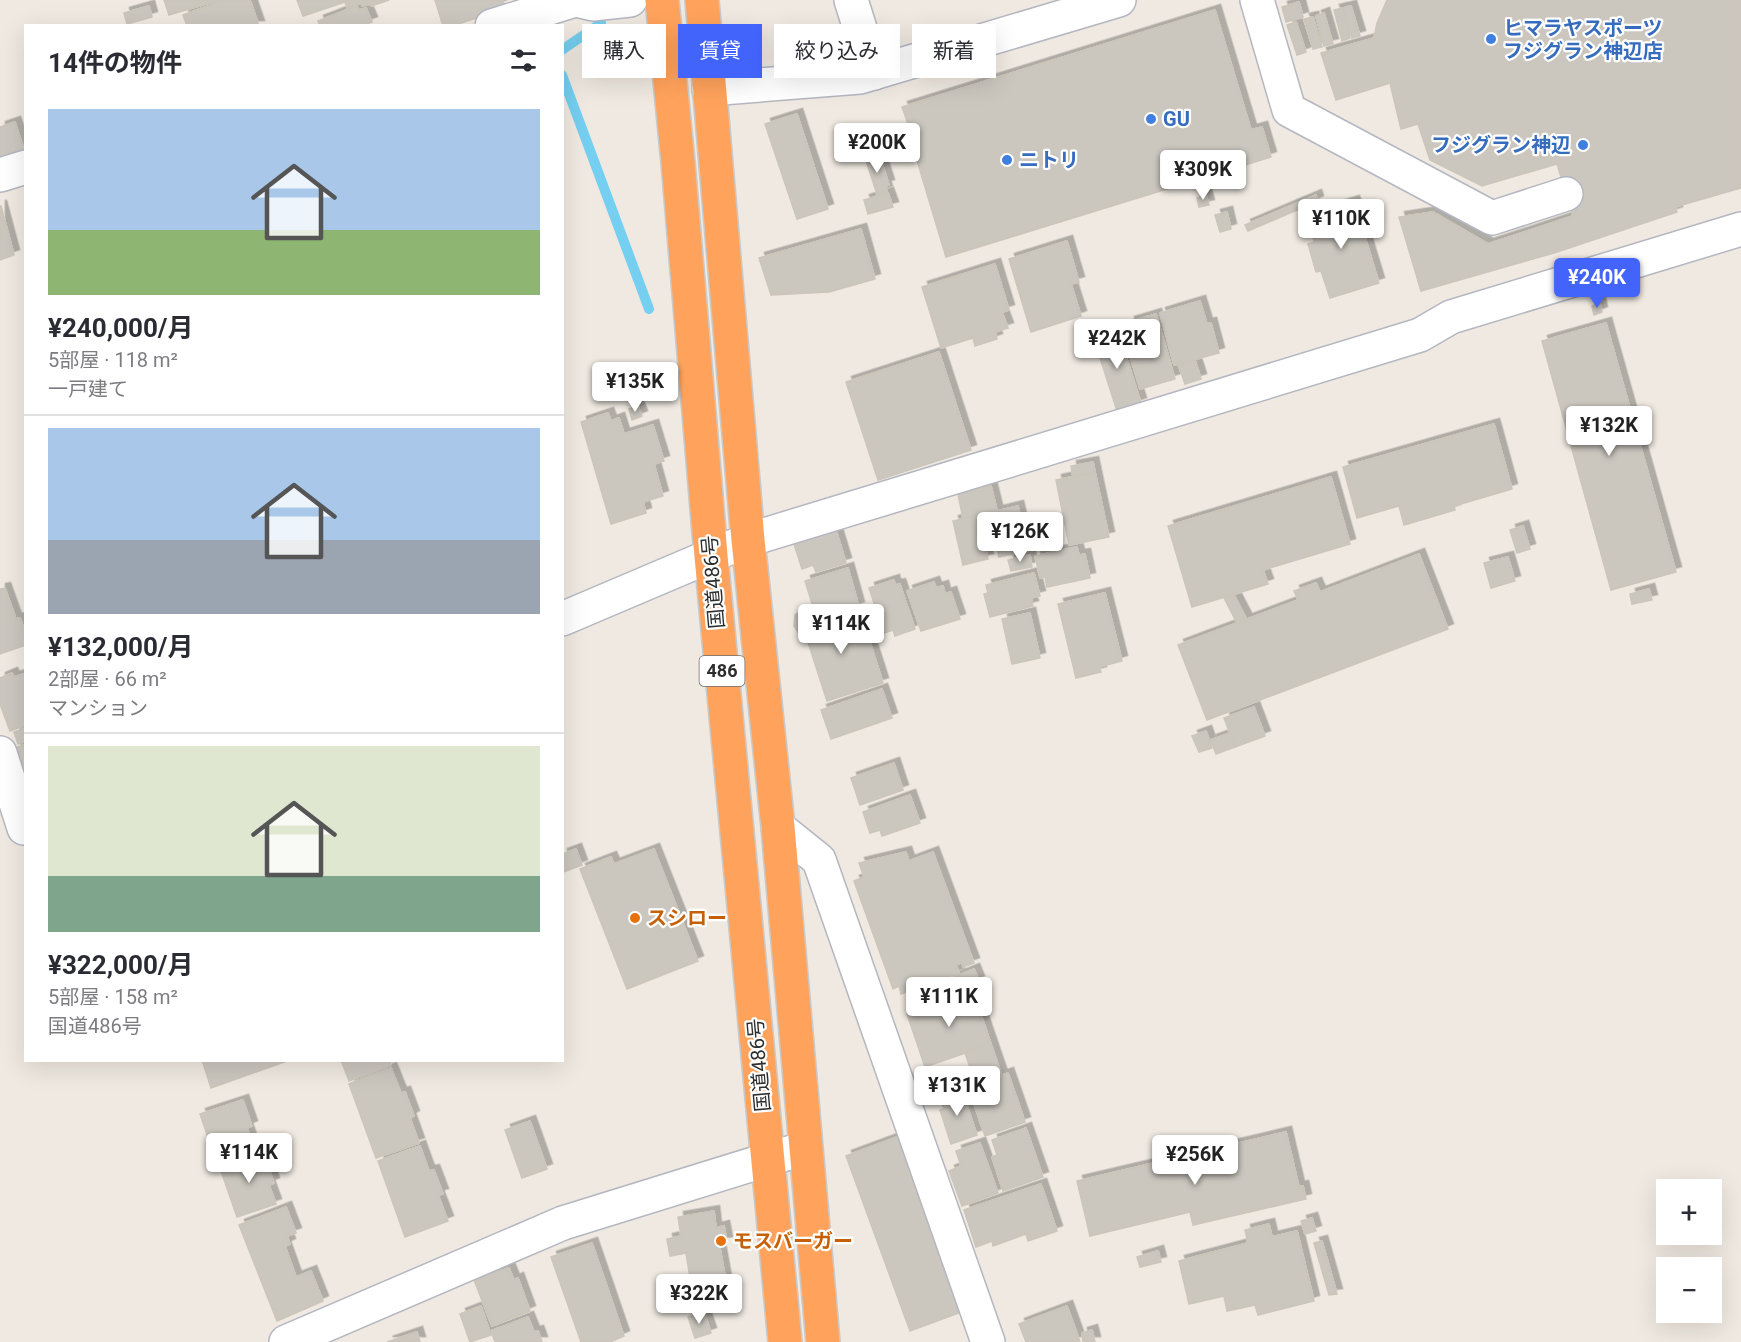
<!DOCTYPE html>
<html lang="ja">
<head>
<meta charset="utf-8">
<style>
	:root { --surface:#fff; --page:#f2f2f3; --text:#2b2b33; --muted:#7c7c81; --line:#e1e1e2; --accent:#4264fb }
	body { margin:0; font-family:Roboto,"Noto Sans JP",sans-serif; background:var(--page); color:var(--text); height:100vh; display:flex; flex-direction:column; font-size:22px; white-space:nowrap }
	* { box-sizing:border-box; margin:0 }
	p { font-size:20px; color:var(--muted) }
	.icon { flex:none; width:33px; height:33px; fill:none; stroke:currentColor; stroke-width:2; stroke-linecap:round; stroke-linejoin:round }
	.map { position:relative; flex:1; overflow:hidden }
	.side { position:absolute; left:24px; top:24px; width:540px; height:1038px; display:flex; flex-direction:column; background:var(--surface); border-radius:0px; box-shadow:0 6px 24px #0002 }
	.side>* { flex:none }
	.banner { position:absolute; left:582px; top:24px; width:570px; height:54px; display:flex; gap:12px }
	.fabs { position:absolute; left:1656px; top:1179px; display:grid; gap:12px }
	.fabs a { display:grid; place-items:center; width:66px; height:66px; border-radius:0px; background:var(--surface); box-shadow:0 6px 24px #0002; font-size:30px }
	.price { position:absolute; translate:-50% -51px; padding:0 14px; border-radius:6px; background:#fff; color:#222; font-size:20px; line-height:39px; filter:drop-shadow(0 2px 3px #0008) }
	.price::after { content:''; position:absolute; left:50%; top:36px; width:18px; height:14px; margin-left:-9px; background:inherit; clip-path:polygon(0 0,100% 0,50% 100%) }
	.price.selected { background:var(--accent); color:#fff }
	ul { padding:0; list-style:none }
	li { display:grid; align-content:center; gap:12px; height:318px; padding:0 24px }
	li+li { border-top:2px solid var(--line) }
	li span { display:grid; place-items:center; height:186px; border-radius:0px; color:#555 }
	li>.icon { margin-inline-start:auto }
	span .icon { width:108px; height:108px; fill:#fffc; stroke-width:1 }
	li b { font-size:26px }
	h2 { display:flex; justify-content:space-between; align-items:center; height:72px; padding:0 24px; font-size:26px }
	.tag { padding:0 21px; border-radius:0px; background:var(--surface); box-shadow:0 6px 24px #0002; font-size:21px; line-height:54px }
	.tag.selected { background:var(--accent); color:#fff }
	.map>svg:first-child { display:block }
	.lines { fill:none; stroke-linecap:round; stroke-linejoin:round }
	.stream { stroke:#75cff0; stroke-width:10 }
	.building { fill:#cbc7bf; stroke:#cbc5ba; stroke-width:1.5; filter:url(#shadow) }
	.minor-casing { stroke:#b4b7c1; stroke-width:36 }
	.highway-casing { stroke:#c9c9c9; stroke-width:36 }
	.minor { stroke:#fff; stroke-width:33 }
	.highway { stroke:#ffa35c; stroke-width:33 }
	.shop-dot { fill:#3f7fe0; stroke:#fff; stroke-width:2 }
	.food-dot { fill:#e8710a; stroke:#fff; stroke-width:2 }
	.labels { text-anchor:middle; stroke-width:4.5; stroke-linejoin:round; paint-order:stroke }
	.shield { fill:#fff; stroke:#6d6d6d; stroke-width:1.5 }
	.shield-label { font-size:18px; font-weight:bold; fill:#2e2e2e }
	.shop-label { font-size:20px; font-weight:bold; fill:#366cbe; stroke:#fff; text-anchor:start }
	.street-label { font-size:20px; fill:#2e2e2e; stroke:#fff }
	.food-label { font-size:20px; font-weight:bold; fill:#c56008; stroke:#fff; text-anchor:start }
</style>
</head>
<body>
<div class="map">
<svg width="1741" height="1342" viewBox="0 0 1741 1342">
	<defs>
		<filter id="shadow"><feDropShadow dx="5.5" dy="-5.5" stdDeviation="0" flood-color="#0004"/></filter>
	</defs>
	<rect width="100%" height="100%" fill="#efe9e1"/>
	<g class="lines">
		<!-- stream -->
		<g class="stream">
			<polyline points="562,50 601,23"/>
			<polyline points="562,75 649,309"/>
		</g>
	</g>
	<!-- building -->
	<g class="building">
		<polygon points="164,0 219,0 169,15"/>
		<polygon points="225,0 250,0 259,26 187,26 183,15"/>
		<polygon points="297,0 389,0 371,6 370,4 362,6 361,3 347,8 345,2 303,16"/>
		<polygon points="435,0 503,0 504,4 491,9 492,13 452,26 443,26"/>
		<polygon points="1387,0 1741,0 1741,188 1675,207 1677,212 1554,253 1421,291 1399,217 1433,212 1488,244 1573,216 1557,164 1482,186 1430,160 1418,124 1401,129 1390,83 1336,100 1321,53 1374,38 1377,23"/>
		<polygon points="1299,2 1303,17 1286,22 1282,7"/>
		<polygon points="149,6 152,17 127,24 124,13"/>
		<polygon points="357,6 359,10 366,8 372,22 366,24 366,26 320,26 318,21"/>
		<polygon points="1351,6 1360,36 1352,38 1343,8"/>
		<polygon points="1342,8 1350,38 1342,41 1334,10"/>
		<polygon points="1215,10 1251,130 1262,127 1271,157 946,257 906,124 908,124 902,107"/>
		<polygon points="1324,13 1333,44 1324,46 1316,16"/>
		<polygon points="1313,17 1322,47 1313,49 1304,19"/>
		<polygon points="1296,22 1306,52 1297,55 1287,25"/>
		<polygon points="797,114 828,209 797,219 765,124"/>
		<polygon points="15,122 25,153 0,161 0,127"/>
		<polygon points="875,155 877,161 881,160 889,185 885,186 887,191 877,194 865,158"/>
		<polygon points="888,193 893,207 868,214 864,200"/>
		<polygon points="1206,195 1209,205 1199,207 1197,198"/>
		<polygon points="1316,195 1318,201 1248,231 1245,225"/>
		<polygon points="1354,201 1379,283 1330,298 1321,271 1316,272 1308,244 1315,242 1307,215"/>
		<polygon points="1,206 14,255 0,260 0,206"/>
		<polygon points="1227,212 1231,229 1220,232 1215,215"/>
		<polygon points="861,229 875,279 829,292 771,295 759,258"/>
		<polygon points="1067,241 1079,282 1071,284 1081,316 1031,332 1009,259"/>
		<polygon points="995,264 1009,310 1002,312 1008,328 995,332 997,339 975,346 973,338 941,348 922,287"/>
		<polygon points="1200,301 1207,324 1211,323 1219,353 1174,365 1160,313"/>
		<polygon points="1600,303 1602,312 1594,315 1592,306"/>
		<polygon points="1156,314 1175,379 1140,389 1123,332 1131,330 1129,322"/>
		<polygon points="1606,323 1676,572 1611,590 1542,341"/>
		<polygon points="1117,328 1141,403 1117,411 1093,336"/>
		<polygon points="939,352 971,450 878,480 846,382"/>
		<polygon points="1195,360 1201,379 1185,384 1178,364"/>
		<polygon points="638,406 642,416 632,420 629,409"/>
		<polygon points="608,413 611,421 619,418 624,434 653,425 664,461 654,464 663,496 643,502 646,513 611,524 581,422"/>
		<polygon points="1494,424 1512,489 1454,506 1455,510 1404,525 1399,506 1357,518 1343,467"/>
		<polygon points="1093,462 1095,472 1073,477 1071,466"/>
		<polygon points="1095,472 1109,537 1069,545 1056,480"/>
		<polygon points="1331,477 1350,544 1263,570 1268,584 1192,607 1168,526"/>
		<polygon points="991,486 997,510 963,519 958,494"/>
		<polygon points="1018,506 1022,523 1028,522 1035,549 999,557 989,513"/>
		<polygon points="983,514 987,528 981,529 988,559 963,565 953,521"/>
		<polygon points="1523,526 1530,549 1517,553 1510,530"/>
		<polygon points="836,530 846,563 816,572 813,565 802,569 794,544"/>
		<polygon points="1077,547 1079,555 1085,554 1090,578 1047,587 1045,577 1040,578 1035,556"/>
		<polygon points="1419,554 1448,629 1207,720 1178,645 1298,600 1294,591 1316,583 1320,592"/>
		<polygon points="1030,555 1032,567 1011,571 1008,560"/>
		<polygon points="1508,557 1515,581 1491,588 1484,563"/>
		<polygon points="848,568 859,607 817,620 805,581"/>
		<polygon points="1034,573 1040,596 1031,598 1033,606 990,617 984,594 988,593 986,585"/>
		<polygon points="894,580 895,585 900,584 915,629 895,636 893,630 884,633 869,588"/>
		<polygon points="934,582 936,588 943,586 945,594 951,592 960,619 921,631 907,591"/>
		<polygon points="5,588 16,619 20,618 26,634 26,645 0,654 0,589"/>
		<polygon points="1649,589 1652,600 1632,604 1630,594"/>
		<polygon points="1105,593 1122,661 1099,667 1101,672 1076,678 1058,604"/>
		<polygon points="1234,595 1247,620 1237,623 1224,598"/>
		<polygon points="801,611 806,611 812,630 861,614 883,683 827,701 805,633 798,632 794,626 795,615"/>
		<polygon points="1030,613 1040,658 1012,664 1002,619"/>
		<polygon points="12,673 14,677 26,673 26,725 10,731 0,704 0,678"/>
		<polygon points="882,689 892,718 831,739 821,710"/>
		<polygon points="1254,707 1265,736 1235,747 1224,718"/>
		<polygon points="26,728 26,741 18,744 14,732"/>
		<polygon points="1206,731 1212,748 1199,752 1192,736"/>
		<polygon points="1230,733 1235,747 1216,754 1211,740"/>
		<polygon points="26,744 26,779 15,748"/>
		<polygon points="894,763 903,790 860,805 851,778"/>
		<polygon points="910,795 920,823 882,836 880,830 870,833 863,812"/>
		<polygon points="576,849 582,865 564,872 562,854"/>
		<polygon points="654,849 698,961 627,989 580,869 611,857 614,864"/>
		<polygon points="906,852 909,861 933,852 974,963 963,967 962,962 956,965 959,973 901,994 899,986 893,989 854,881 864,877 859,863"/>
		<polygon points="974,969 979,981 952,991 947,980"/>
		<polygon points="972,988 991,1044 925,1067 907,1014 924,1008 923,1005"/>
		<polygon points="991,1044 1002,1076 976,1085 965,1053"/>
		<polygon points="202,1060 290,1060 211,1088"/>
		<polygon points="341,1060 389,1060 391,1065 349,1081"/>
		<polygon points="391,1068 401,1093 405,1092 414,1116 410,1118 419,1143 376,1158 349,1084"/>
		<polygon points="1008,1073 1025,1122 985,1136 973,1101 979,1099 974,1085"/>
		<polygon points="961,1088 977,1135 951,1144 940,1110 944,1109 939,1096"/>
		<polygon points="243,1100 252,1126 247,1128 255,1151 217,1164 200,1114"/>
		<polygon points="530,1121 547,1169 522,1178 505,1130"/>
		<polygon points="1026,1128 1043,1177 1003,1191 992,1157 997,1155 992,1140"/>
		<polygon points="1286,1132 1299,1187 1303,1186 1306,1199 1193,1225 1190,1212 1090,1236 1077,1181"/>
		<polygon points="900,1136 964,1311 910,1331 846,1156"/>
		<polygon points="980,1143 998,1193 962,1206 949,1171 961,1166 956,1151"/>
		<polygon points="420,1146 429,1171 434,1170 443,1194 438,1195 448,1221 405,1237 378,1161"/>
		<polygon points="263,1152 274,1183 269,1185 276,1204 237,1217 220,1168"/>
		<polygon points="1041,1184 1057,1231 1028,1241 1026,1234 993,1246 992,1241 976,1247 964,1210"/>
		<polygon points="286,1207 296,1233 287,1236 290,1244 285,1246 296,1277 311,1271 323,1301 277,1321 239,1225"/>
		<polygon points="714,1211 716,1228 724,1226 727,1242 719,1243 728,1292 715,1294 718,1306 695,1310 686,1253 670,1256 667,1239 681,1236 678,1217"/>
		<polygon points="1312,1218 1316,1231 1305,1234 1301,1221"/>
		<polygon points="1269,1224 1272,1237 1297,1231 1314,1301 1258,1315 1255,1305 1227,1311 1224,1296 1189,1304 1179,1261 1248,1243 1245,1230"/>
		<polygon points="1322,1241 1337,1294 1329,1295 1314,1243"/>
		<polygon points="592,1243 624,1336 610,1342 581,1342 551,1257"/>
		<polygon points="1158,1251 1161,1262 1140,1267 1137,1257"/>
		<polygon points="509,1268 514,1280 518,1278 530,1311 492,1326 474,1280"/>
		<polygon points="481,1306 491,1335 470,1342 460,1314"/>
		<polygon points="1067,1306 1080,1342 1026,1342 1019,1324"/>
		<polygon points="704,1312 711,1333 695,1338 688,1317"/>
		<polygon points="528,1317 534,1332 538,1331 542,1342 495,1342 491,1331"/>
		<polygon points="1092,1330 1095,1342 1083,1342 1082,1333"/>
		<polygon points="417,1332 420,1342 387,1342"/>
	</g>
	<g class="lines">
		<defs>
			<g id="minor">
				<polyline points="576,0 593,4 630,0"/>
				<polyline points="851,0 874,73"/>
				<polyline points="1257,0 1289,110 1492,218 1566,194"/>
				<polyline points="492,26 575,0"/>
				<polyline points="709,89 860,77 1119,0"/>
				<polyline points="0,175 26,167"/>
				<polyline points="562,619 748,540 1420,335 1451,317 1741,229"/>
				<polyline points="0,753 24,828"/>
				<polyline points="778,827 819,860 988,1342"/>
				<polyline points="286,1342 563,1223 805,1148"/>
			</g>
			<g id="highway">
				<polyline points="662,0 678,162 711,556 785,1342"/>
				<polyline points="702,0 748,540 778,827 823,1342"/>
			</g>
		</defs>
		<!-- minor casing -->
		<use href="#minor" class="minor-casing"/>
		<!-- highway casing -->
		<use href="#highway" class="highway-casing"/>
		<!-- minor -->
		<use href="#minor" class="minor"/>
		<!-- highway -->
		<use href="#highway" class="highway"/>
	</g>
	<!-- markers -->
	<g class="shop-dot">
		<circle cx="1491" cy="39" r="6"/>
		<circle cx="1151" cy="119" r="6"/>
		<circle cx="1583" cy="145" r="6"/>
		<circle cx="1007" cy="160" r="6"/>
	</g>
	<g class="food-dot">
		<circle cx="635" cy="918" r="6"/>
		<circle cx="721" cy="1241" r="6"/>
	</g>
	<g class="labels">
		<!-- shield labels -->
		<rect class="shield" x="699.5" y="656" width="45" height="30" rx="4.5"/>
		<g class="shield-label">
			<text x="722" y="677">486</text>
		</g>
		<!-- shop labels -->
		<g class="shop-label">
			<text x="1503" y="35">ヒマラヤスポーツ<tspan x="1503" dy="23">フジグラン神辺店</tspan></text>
			<text x="1163" y="126">GU</text>
			<text x="1571" y="152" text-anchor="end">フジグラン神辺</text>
			<text x="1019" y="167">ニトリ</text>
		</g>
		<!-- street labels -->
		<g class="street-label">
			<text transform="translate(713 582) rotate(-95)" y="7">国道486号</text>
			<text transform="translate(759 1065) rotate(-95)" y="7">国道486号</text>
		</g>
		<!-- food labels -->
		<g class="food-label">
			<text x="647" y="925">スシロー</text>
			<text x="733" y="1248">モスバーガー</text>
		</g>
	</g>
</svg>
<div class="fabs">
<a>+</a>
<a>−</a>
</div>
<b class="price" style="left:877px;top:174px">¥200K</b>
<b class="price" style="left:1203px;top:201px">¥309K</b>
<b class="price" style="left:1341px;top:250px">¥110K</b>
<b class="price selected" style="left:1597px;top:309px">¥240K</b>
<b class="price" style="left:1117px;top:370px">¥242K</b>
<b class="price" style="left:635px;top:413px">¥135K</b>
<b class="price" style="left:1609px;top:457px">¥132K</b>
<b class="price" style="left:1020px;top:563px">¥126K</b>
<b class="price" style="left:841px;top:655px">¥114K</b>
<b class="price" style="left:949px;top:1028px">¥111K</b>
<b class="price" style="left:957px;top:1117px">¥131K</b>
<b class="price" style="left:249px;top:1184px">¥114K</b>
<b class="price" style="left:1195px;top:1186px">¥256K</b>
<b class="price" style="left:699px;top:1325px">¥322K</b>
<div class="banner">
<a class="tag">購入</a>
<a class="tag selected">賃貸</a>
<a class="tag">絞り込み</a>
<a class="tag">新着</a>
</div>
<section class="side">
<h2>14件の物件<svg class="icon" aria-label="filters" viewBox="0 0 24 24"><path d="M4 7h16M4 17h16"/><circle cx="9" cy="7" r="2"/><circle cx="15" cy="17" r="2"/></svg></h2>
<ul>
<li><span style="background:linear-gradient(#a9c7e8 65%,#8fb573 0)"><svg class="icon" aria-label="home" viewBox="0 0 24 24"><path d="M3 11l9-7 9 7M6 9v11h12V9"/></svg></span><div><b>¥240,000/月</b><p>5部屋 · 118 m²</p><p>一戸建て</p></div></li>
<li><span style="background:linear-gradient(#a9c7e8 60%,#9aa5b1 0)"><svg class="icon" aria-label="home" viewBox="0 0 24 24"><path d="M3 11l9-7 9 7M6 9v11h12V9"/></svg></span><div><b>¥132,000/月</b><p>2部屋 · 66 m²</p><p>マンション</p></div></li>
<li><span style="background:linear-gradient(#dfe7d0 70%,#7fa58c 0)"><svg class="icon" aria-label="home" viewBox="0 0 24 24"><path d="M3 11l9-7 9 7M6 9v11h12V9"/></svg></span><div><b>¥322,000/月</b><p>5部屋 · 158 m²</p><p>国道486号</p></div></li>
</ul>
</section>
</div>
</body>
</html>
